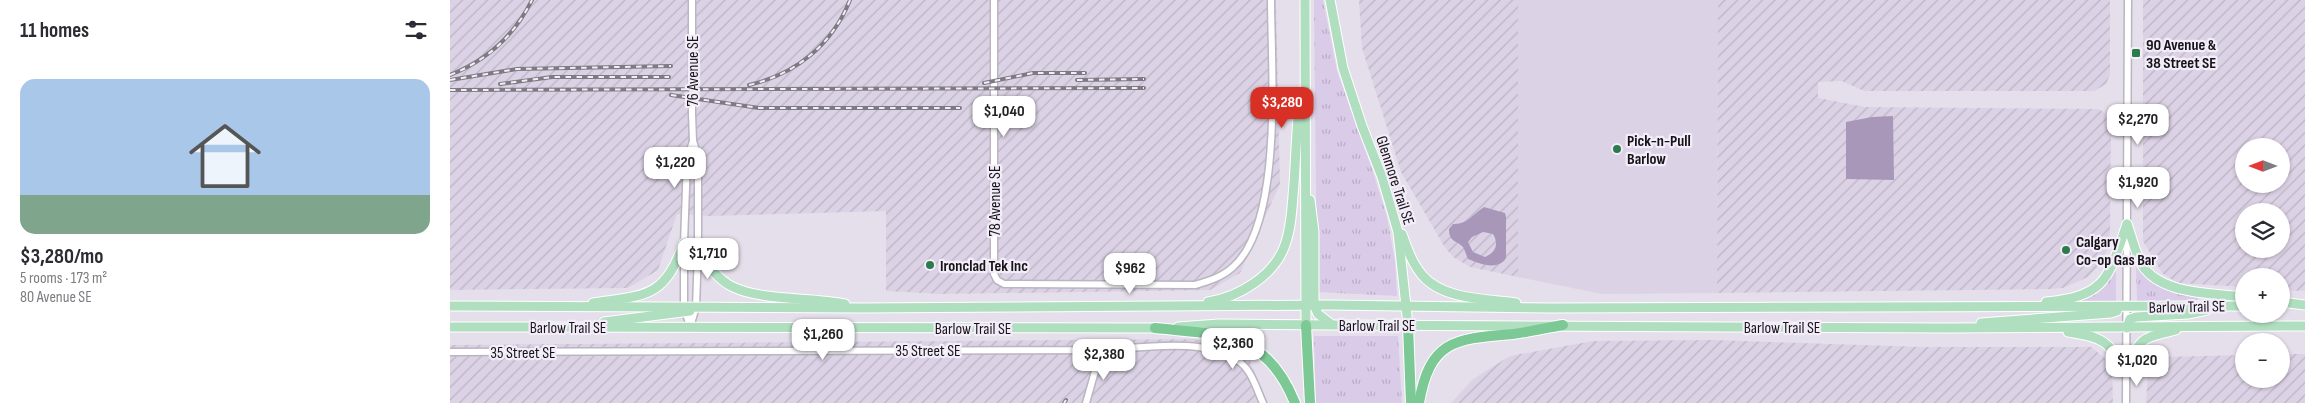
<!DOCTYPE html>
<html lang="en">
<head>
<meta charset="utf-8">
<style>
	:root { --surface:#fff; --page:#f2f2f3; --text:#2b2b33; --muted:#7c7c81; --line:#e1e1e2; --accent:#d93025 }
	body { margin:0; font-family:"Sofia Sans Condensed",sans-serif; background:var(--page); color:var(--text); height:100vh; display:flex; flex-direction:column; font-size:19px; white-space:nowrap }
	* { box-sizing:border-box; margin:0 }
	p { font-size:16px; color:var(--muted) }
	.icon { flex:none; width:28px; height:28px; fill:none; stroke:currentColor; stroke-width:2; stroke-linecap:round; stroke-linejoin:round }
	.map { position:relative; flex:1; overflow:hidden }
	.sheet { display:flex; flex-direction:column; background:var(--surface); width:450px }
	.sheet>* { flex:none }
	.needle { width:32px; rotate:270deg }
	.buttons { position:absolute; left:1785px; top:138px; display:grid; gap:10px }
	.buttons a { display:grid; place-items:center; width:55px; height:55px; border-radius:50%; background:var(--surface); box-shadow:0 1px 4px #0004; font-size:25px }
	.price { position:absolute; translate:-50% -42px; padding:0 11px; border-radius:10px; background:#fff; color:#222; font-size:16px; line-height:32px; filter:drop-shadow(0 1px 2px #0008) }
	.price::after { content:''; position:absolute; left:50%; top:30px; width:15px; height:11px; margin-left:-8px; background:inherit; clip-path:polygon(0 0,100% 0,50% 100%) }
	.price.current { background:var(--accent); color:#fff }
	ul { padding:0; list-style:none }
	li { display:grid; align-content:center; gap:10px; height:265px; padding:0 20px }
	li+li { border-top:1px solid var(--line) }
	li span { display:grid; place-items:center; height:155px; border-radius:15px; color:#555 }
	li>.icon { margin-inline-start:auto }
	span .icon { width:90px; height:90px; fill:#fffc; stroke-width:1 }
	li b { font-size:21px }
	h2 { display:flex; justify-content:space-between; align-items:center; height:60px; padding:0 20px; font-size:21px }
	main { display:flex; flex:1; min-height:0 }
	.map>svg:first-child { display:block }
	.built { fill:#dcd2e5 }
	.industrial { fill:url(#industrial-furrows); fill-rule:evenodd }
	.grass { fill:url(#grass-tufts) }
	.water { fill:#a997ba; fill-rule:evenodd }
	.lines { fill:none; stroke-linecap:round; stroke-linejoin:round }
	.minor-casing { stroke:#bbb4c1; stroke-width:9 }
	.major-casing { stroke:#fff; stroke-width:11 }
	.highway-casing { stroke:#fff; stroke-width:12 }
	.minor { stroke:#fff; stroke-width:6 }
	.major { stroke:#b0dfc0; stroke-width:9 }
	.highway { stroke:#7cc996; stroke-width:10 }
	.rail-casing { stroke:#7e7a82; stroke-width:4 }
	.rail { stroke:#f3ecf9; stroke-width:2; stroke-dasharray:5.5; stroke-linecap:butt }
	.poi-dot { fill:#2b7b4c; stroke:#f3ecf9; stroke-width:2 }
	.labels { text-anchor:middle; stroke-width:4.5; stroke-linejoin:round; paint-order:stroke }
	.poi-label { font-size:16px; font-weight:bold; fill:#161418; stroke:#f3ecf9; text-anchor:start }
	.street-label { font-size:16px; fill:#161418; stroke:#f3ecf9 }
</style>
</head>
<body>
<main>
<section class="sheet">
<h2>11 homes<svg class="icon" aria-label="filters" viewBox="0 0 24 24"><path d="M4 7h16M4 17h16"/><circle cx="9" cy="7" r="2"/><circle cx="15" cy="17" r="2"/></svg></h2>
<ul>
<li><span style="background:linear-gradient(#a9c7e8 75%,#7fa58c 0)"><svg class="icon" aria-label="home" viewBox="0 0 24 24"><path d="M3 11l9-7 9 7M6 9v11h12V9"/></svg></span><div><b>$3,280/mo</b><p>5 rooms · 173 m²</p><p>80 Avenue SE</p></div></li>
</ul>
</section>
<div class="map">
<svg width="1855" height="403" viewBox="0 0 1855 403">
	<defs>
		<pattern id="industrial-furrows" width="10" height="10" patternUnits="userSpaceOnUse" patternTransform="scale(1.25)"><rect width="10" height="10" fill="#dcd2e5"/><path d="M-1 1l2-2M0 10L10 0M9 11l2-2" fill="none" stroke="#bcb3c4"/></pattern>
		<pattern id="grass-tufts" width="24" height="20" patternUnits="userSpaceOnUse" patternTransform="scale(1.25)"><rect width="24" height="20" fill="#dacbe8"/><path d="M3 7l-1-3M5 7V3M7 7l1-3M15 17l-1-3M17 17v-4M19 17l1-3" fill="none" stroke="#baadc6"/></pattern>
	</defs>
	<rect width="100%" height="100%" fill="#e5dfec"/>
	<!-- built -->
	<polygon class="built" points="1068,0 1268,0 1267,293 1152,294 1068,277"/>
	<!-- industrial -->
	<g class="industrial">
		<polygon points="0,0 826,0 830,184 790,273 760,290 491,294 436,291 436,211 259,216 227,214 208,270 178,288 0,290"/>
		<polygon points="909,0 1068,0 1068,277 1020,267 1003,257 994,246 951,172 912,48"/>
		<polygon points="1268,0 1660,0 1660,75 1656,84 1644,91 1414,91 1392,81 1368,82 1368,98 1415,107 1649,109 1656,114 1661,127 1660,234 1659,245 1653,261 1638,277 1613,288 1602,289 1267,293"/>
		<path d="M1693 0H1855V291L1831 290V276H1794V287L1728 283 1712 273 1693 241ZM1794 146H1831V184H1794ZM1794 211H1831V249H1794Z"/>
		<polygon points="745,339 798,356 817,403 0,403 0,345"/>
		<polygon points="1263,340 1474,347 1641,347 1662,364 1663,403 1001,403 1023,379 1060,356 1143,341"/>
		<polygon points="1831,354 1855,354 1855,403 1696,403 1698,371 1712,357 1794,355 1794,379 1831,379"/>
	</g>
	<!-- grass -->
	<g class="grass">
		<polygon points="864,0 873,0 887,71 923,172 937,217 945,261 947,296 867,292"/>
		<polygon points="1689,264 1694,272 1748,296 1748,300 1687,302 1686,265"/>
		<polygon points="1663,271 1666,272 1666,302 1632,302 1632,299"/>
		<polygon points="864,336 948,336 952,403 866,403"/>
	</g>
	<!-- water -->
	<g class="water">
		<polygon points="1443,116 1444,180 1396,179 1396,122 1422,117"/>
		<path d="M1034 207 1055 213 1056 217V258C1048 271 1030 264 1018 259 1016 255 1015 250 1013 247 1006 240 999 242 999 229L1003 224C1017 225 1023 214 1034 207ZM1033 232 1043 234C1049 244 1046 252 1035 257L1023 252 1018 242 1022 237Z"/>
	</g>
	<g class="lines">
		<defs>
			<g id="minor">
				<path d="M544 0V274L547 280 554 284 745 285C759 281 772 277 783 267 834 222 821 65 821 0"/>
				<polyline points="240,327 246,307 248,251 248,157 243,141 242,114 242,0"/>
				<polyline points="240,327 234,307 234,243 237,160 243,141"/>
				<path d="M0 352 651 350C691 348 758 336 791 363 802 372 807 390 813 403"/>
				<polyline points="636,403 651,350"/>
				<polyline points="1676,403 1678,0"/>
			</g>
			<g id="major">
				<polyline points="855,0 856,325"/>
				<polyline points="880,0 893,68 912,126 932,177 948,232 958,325"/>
				<polyline points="860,200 864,232 864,305 868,314 881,324"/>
				<path d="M1677 224C1682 237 1685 253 1692 265 1711 295 1763 293 1794 297"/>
				<path d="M952 234C957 248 962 263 972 275 993 300 1037 299 1066 303"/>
				<path d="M248 251C257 264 268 280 283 287 312 301 362 297 395 304"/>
				<path d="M758 302C789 297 824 276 835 245 842 226 842 204 844 184 846 153 847 122 850 92"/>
				<path d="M1596 302C1658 296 1658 277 1677 224"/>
				<polyline points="1831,302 1855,305"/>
				<path d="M143 303C197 295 214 298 234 243"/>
				<polyline points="0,306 412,308 879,305 1101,308 1794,306"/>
				<polyline points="154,322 240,311"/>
				<polyline points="1531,323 1661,313 1667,311"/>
				<polyline points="0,327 710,328"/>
				<polyline points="728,327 769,324 883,325 1499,328 1855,326"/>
				<polyline points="1677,328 1680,319 1686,317 1738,314 1757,310"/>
				<path d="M1618 332C1653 337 1658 341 1676 370"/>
				<path d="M1676 370C1692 336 1690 339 1726 330"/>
			</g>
			<g id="highway">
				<polyline points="856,325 860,403"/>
				<polyline points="958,325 961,403"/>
				<path d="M705 328C772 335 816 331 845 403"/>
				<path d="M969 403C980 339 1006 339 1063 334 1079 332 1096 328 1113 325"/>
			</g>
		</defs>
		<!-- minor casing -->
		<use href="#minor" class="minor-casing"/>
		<!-- major casing -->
		<use href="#major" class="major-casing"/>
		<!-- highway casing -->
		<use href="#highway" class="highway-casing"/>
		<!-- minor -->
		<use href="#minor" class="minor"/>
		<!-- major -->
		<use href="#major" class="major"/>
		<!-- highway -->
		<use href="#highway" class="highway"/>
		<defs>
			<g id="rail">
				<path d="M0 75C38 60 64 36 82 0"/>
				<polyline points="0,80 67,69 221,66"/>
				<polyline points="627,80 694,79"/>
				<polyline points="534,83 583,73 635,73"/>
				<polyline points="50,84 102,77 219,77"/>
				<path d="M299 85C346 74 382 45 400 0"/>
				<polyline points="0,90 694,88"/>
				<polyline points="221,95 309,108 510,108"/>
				<polyline points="614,403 616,400"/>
			</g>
		</defs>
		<!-- rail casing -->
		<use href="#rail" class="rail-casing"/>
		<!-- rail -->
		<use href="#rail" class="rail"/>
	</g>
	<!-- markers -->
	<g class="poi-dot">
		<rect x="1681" y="48" width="10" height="10" rx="2.5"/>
		<circle cx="1167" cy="149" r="5"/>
		<circle cx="1616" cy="250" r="5"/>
		<circle cx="480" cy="265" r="5"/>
	</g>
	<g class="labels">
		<!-- poi labels -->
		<g class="poi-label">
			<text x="1696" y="50">90 Avenue &amp;<tspan x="1696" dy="18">38 Street SE</tspan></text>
			<text x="1177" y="146">Pick-n-Pull<tspan x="1177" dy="18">Barlow</tspan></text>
			<text x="1626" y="247">Calgary<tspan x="1626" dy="18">Co-op Gas Bar</tspan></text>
			<text x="490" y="271">Ironclad Tek Inc</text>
		</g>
		<!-- street labels -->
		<g class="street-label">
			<text transform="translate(242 71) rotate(-90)" y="6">76 Avenue SE</text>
			<text transform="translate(946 180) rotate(72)" y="6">Glenmore Trail SE</text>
			<text transform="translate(544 201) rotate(-90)" y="6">78 Avenue SE</text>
			<text transform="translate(1737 306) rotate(-1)" y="6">Barlow Trail SE</text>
			<text x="927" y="331">Barlow Trail SE</text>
			<text x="118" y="333">Barlow Trail SE</text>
			<text x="1332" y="333">Barlow Trail SE</text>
			<text x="523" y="334">Barlow Trail SE</text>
			<text x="478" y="356">35 Street SE</text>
			<text x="73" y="358">35 Street SE</text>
		</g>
	</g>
</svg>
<div class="buttons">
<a><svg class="needle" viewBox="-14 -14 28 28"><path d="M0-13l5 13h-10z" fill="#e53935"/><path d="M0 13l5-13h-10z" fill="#7c7c81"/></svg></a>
<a><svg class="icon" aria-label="layers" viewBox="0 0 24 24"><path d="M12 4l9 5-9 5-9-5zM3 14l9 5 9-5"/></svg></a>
<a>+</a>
<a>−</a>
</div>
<b class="price current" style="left:832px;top:129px">$3,280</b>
<b class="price" style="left:554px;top:138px">$1,040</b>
<b class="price" style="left:1688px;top:146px">$2,270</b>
<b class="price" style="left:225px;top:189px">$1,220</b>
<b class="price" style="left:1688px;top:209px">$1,920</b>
<b class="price" style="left:258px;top:280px">$1,710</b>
<b class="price" style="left:680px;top:295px">$962</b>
<b class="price" style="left:373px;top:361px">$1,260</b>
<b class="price" style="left:783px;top:370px">$2,360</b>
<b class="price" style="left:654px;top:381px">$2,380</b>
<b class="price" style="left:1687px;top:387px">$1,020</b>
</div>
</main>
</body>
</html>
